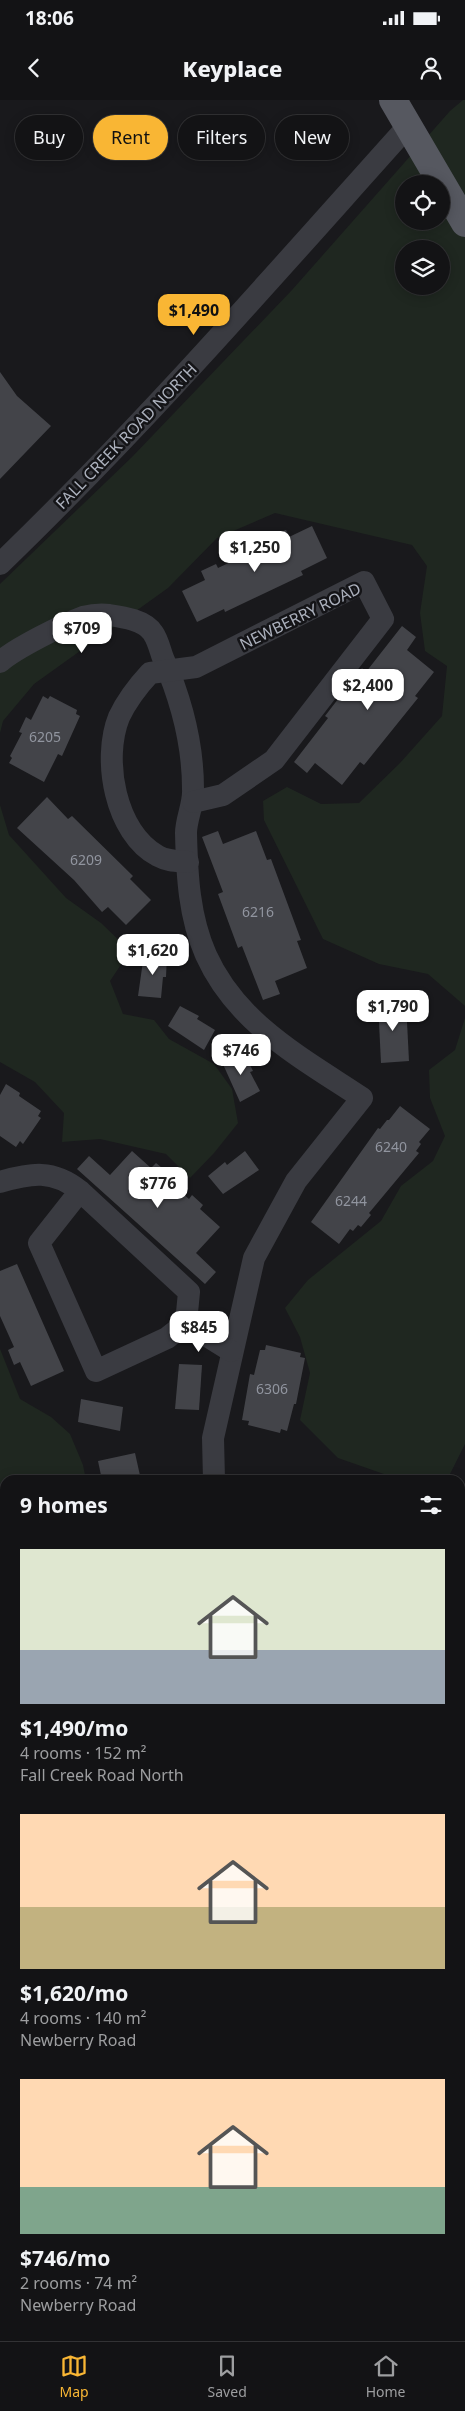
<!DOCTYPE html>
<html lang="en">
<head>
<meta charset="utf-8">
<style>
	:root { --surface:#131315; --page:#1c1c1e; --text:#f1f3f6; --muted:#9d9ea0; --line:#323234; --accent:#f9b634 }
	body { margin:0; font-family:"Noto Sans",sans-serif; background:var(--page); color:var(--text); height:100vh; display:flex; flex-direction:column; font-size:19px; white-space:nowrap }
	* { box-sizing:border-box; margin:0 }
	p { font-size:16px; color:var(--muted) }
	.icon { flex:none; width:28px; height:28px; fill:none; stroke:currentColor; stroke-width:2; stroke-linecap:round; stroke-linejoin:round }
	.map { position:relative; flex:1; overflow:hidden }
	.drawer { position:absolute; left:0px; top:1375px; width:465px; height:866px; display:flex; flex-direction:column; background:var(--surface); border-radius:15px 15px 0 0; box-shadow:0 2px 12px #0003,0 0 0 1px var(--line) }
	.drawer>* { flex:none }
	.top-card { position:absolute; left:15px; top:15px; width:435px; height:45px; display:flex; gap:10px }
	.buttons { position:absolute; left:395px; top:75px; display:grid; gap:10px }
	.buttons a { display:grid; place-items:center; width:55px; height:55px; border-radius:50%; background:var(--surface); box-shadow:0 2px 12px #0003,0 0 0 1px var(--line); font-size:25px }
	.price { position:absolute; translate:-50% -42px; padding:0 11px; border-radius:10px; background:#fff; color:#222; font-size:16px; line-height:32px; filter:drop-shadow(0 1px 2px #0008) }
	.price::after { content:''; position:absolute; left:50%; top:30px; width:15px; height:11px; margin-left:-8px; background:inherit; clip-path:polygon(0 0,100% 0,50% 100%) }
	.price.active { background:var(--accent); color:#111 }
	ul { padding:0; list-style:none }
	li { display:grid; align-content:center; gap:10px; height:265px; padding:0 20px }
	li span { display:grid; place-items:center; height:155px; border-radius:0px; color:#555 }
	li>.icon { margin-inline-start:auto }
	span .icon { width:90px; height:90px; fill:#fffc; stroke-width:1 }
	li b { font-size:21px }
	h2 { display:flex; justify-content:space-between; align-items:center; height:60px; padding:0 20px; font-size:21px }
	.tag { padding:0 18px; border-radius:22px; background:var(--surface); box-shadow:0 2px 12px #0003,0 0 0 1px var(--line); font-size:18px; line-height:45px }
	.tag.active { background:var(--accent); color:#111 }
	.status { display:flex; justify-content:space-between; align-items:center; height:35px; padding:0 25px; background:var(--surface); direction:ltr }
	.status svg { height:14px; fill:currentColor }
	header { display:flex; justify-content:space-between; align-items:center; height:65px; padding:0 20px; background:var(--surface); font-size:22px; font-weight:800 }
	.dock { display:flex; justify-content:space-around; align-items:center; height:70px; border-top:1px solid var(--line); background:var(--surface); font-size:14px; color:var(--muted) }
	.dock a { display:grid; justify-items:center; gap:2px }
	.dock .active { color:var(--accent) }
	.map>svg:first-child { display:block }
	.green { fill:#1f2720; fill-rule:evenodd }
	.building { fill:#434449 }
	.lines { fill:none; stroke-linecap:round; stroke-linejoin:round }
	.minor { stroke:#3a3b41; stroke-width:22 }
	.major { stroke:#565860; stroke-width:28 }
	.labels { text-anchor:middle; stroke-width:5; stroke-linejoin:round; paint-order:stroke }
	.number-label { font-size:14px; fill:#91959f }
	.street-label { font-size:16px; fill:#abb0bc; stroke:#141417 }
</style>
</head>
<body>
<div class="status"><b>18:06</b><svg viewBox="0 0 49 12"><path d="M0 12V9h3v3zM5 12V6h3v6zM10 12V3h3v9zM15 12V0h3v12zM26 1h20v11H26zM47 4h2v5h-2z"/></svg></div>
<header><svg class="icon" aria-label="back" viewBox="0 0 24 24"><path d="M15 5l-7 7 7 7"/></svg>Keyplace<svg class="icon" aria-label="person" viewBox="0 0 24 24"><circle cx="12" cy="8" r="4"/><path d="M4 21q1-7 8-7t8 7"/></svg></header>
<div class="map">
<svg width="465" height="2241" viewBox="0 0 465 2241">
	<rect width="100%" height="100%" fill="#19191c"/>
	<!-- green -->
	<g class="green">
		<path d="M463 0H465V906L428 874 379 864 323 839 264 720 263 701 287 687 321 704 359 703 400 663 442 616 447 566 425 551 420 513 427 466 412 445 275 413 217 438 168 488 34 584 3 621 0 633V484L132 357 292 190 450 11ZM404 84H441V121H404ZM404 149H441V186H404Z"/>
		<polygon points="0,705 9,735 66,798 101,823 130,851 110,881 123,914 154,920 169,939 214,964 232,989 238,1023 214,1053 190,1078 166,1054 100,1039 62,1042 64,1013 35,982 0,962"/>
		<polygon points="465,918 465,1344 447,1380 401,1380 338,1358 300,1320 310,1273 300,1237 285,1208 308,1180 381,1121 401,1086 433,1061 445,1036 430,998 429,970 455,950"/>
		<polygon points="0,1249 20,1299 51,1317 70,1334 83,1365 86,1380 5,1380 5,1697 0,1686"/>
		<polygon points="0,1787 5,1833 5,2196 0,2241"/>
		<polygon points="460,1795 465,1797 465,1952 460,1952"/>
	</g>
	<!-- building -->
	<g class="building">
		<polygon points="0,272 17,296 51,326 0,379"/>
		<polygon points="312,426 327,458 301,471 303,475 225,512 224,509 197,522 182,491 205,480 201,471 216,464 218,468 273,442 271,437 286,430 289,437"/>
		<polygon points="402,526 416,537 407,550 434,572 415,596 418,598 364,665 360,662 342,685 315,663 307,673 294,662 328,618 325,616 362,568 366,572"/>
		<polygon points="43,596 48,599 50,596 77,610 76,614 80,616 62,656 58,654 44,682 9,663 12,658 10,656 22,633 19,632 26,617 31,620"/>
		<polygon points="47,697 68,719 72,716 133,776 130,779 151,800 126,825 108,807 102,812 74,780 17,728"/>
		<polygon points="218,731 223,744 256,731 267,760 271,759 301,840 297,841 307,868 275,881 280,894 263,900 242,846 238,848 218,794 223,792 202,737"/>
		<polygon points="144,854 167,855 166,877 163,877 161,898 138,896"/>
		<polygon points="406,902 409,961 381,963 378,903"/>
		<polygon points="180,906 199,916 197,919 215,930 204,950 168,926"/>
		<polygon points="243,951 253,971 250,972 260,991 240,1002 222,962"/>
		<polygon points="6,984 20,993 19,996 41,1011 38,1016 41,1018 23,1044 20,1041 16,1047 0,1036 0,995"/>
		<polygon points="400,1006 430,1029 419,1042 421,1044 416,1051 419,1053 369,1113 371,1115 361,1127 358,1125 353,1131 350,1129 339,1144 311,1122 378,1028 380,1029 387,1020 389,1020"/>
		<polygon points="132,1051 151,1068 156,1063 167,1072 163,1076 189,1099 192,1095 203,1105 200,1109 220,1127 196,1153 216,1172 205,1184 77,1069 89,1056 110,1075"/>
		<polygon points="245,1051 259,1070 223,1094 208,1076 225,1062 227,1065"/>
		<polygon points="17,1164 64,1271 31,1286 20,1262 14,1265 8,1250 14,1247 0,1216 0,1171"/>
		<polygon points="266,1245 301,1253 300,1257 305,1258 296,1304 294,1304 287,1331 281,1329 280,1333 248,1325 249,1321 242,1320 250,1274 254,1275 260,1250 265,1250"/>
		<polygon points="179,1264 202,1265 199,1310 175,1309"/>
		<polygon points="81,1299 123,1307 120,1331 78,1322"/>
		<polygon points="135,1353 141,1380 102,1380 98,1361"/>
	</g>
	<g class="lines">
		<!-- minor -->
		<g class="minor">
			<path d="M0 464C144 325 275 174 408 26"/>
			<path d="M0 562C14 549 64 524 83 517 91 515 101 514 109 515 123 517 145 520 153 533 158 540 160 550 163 558 181 599 193 643 193 689 194 704 186 719 186 733 187 775 189 817 206 855 237 924 302 958 362 998L296 1081 254 1158 213 1338 214 1380"/>
			<path d="M188 762C177 761 167 761 158 756 115 733 102 659 119 617 127 600 137 587 150 573L196 567 364 482 383 519 274 660 223 695 193 702"/>
			<path d="M0 1082C31 1073 53 1069 80 1091L189 1192 186 1223 167 1238 96 1271 39 1143 80 1091"/>
			<polyline points="186,1223 231,1251"/>
			<polyline points="460,1512 465,1512"/>
			<polyline points="460,2137 465,2143"/>
		</g>
		<!-- major -->
		<g class="major">
			<polyline points="393,0 465,123"/>
			<polyline points="0,1725 5,1745"/>
			<polyline points="20,2241 22,2236"/>
		</g>
	</g>
	<g class="labels">
		<!-- number labels -->
		<g class="number-label">
			<text x="45" y="642">6205</text>
			<text x="86" y="765">6209</text>
			<text x="258" y="817">6216</text>
			<text x="391" y="1052">6240</text>
			<text x="351" y="1106">6244</text>
			<text x="272" y="1294">6306</text>
		</g>
		<!-- street labels -->
		<g class="street-label">
			<text transform="translate(126 336) rotate(-46)" y="6">FALL CREEK ROAD NORTH</text>
			<text transform="translate(300 516) rotate(-26)" y="6">NEWBERRY ROAD</text>
		</g>
	</g>
</svg>
<div class="buttons">
<a><svg class="icon" aria-label="locate" viewBox="0 0 24 24"><circle cx="12" cy="12" r="6"/><path d="M12 2v4M12 18v4M2 12h4M18 12h4"/></svg></a>
<a><svg class="icon" aria-label="layers" viewBox="0 0 24 24"><path d="M12 4l9 5-9 5-9-5zM3 14l9 5 9-5"/></svg></a>
</div>
<b class="price active" style="left:194px;top:236px">$1,490</b>
<b class="price" style="left:255px;top:473px">$1,250</b>
<b class="price" style="left:82px;top:554px">$709</b>
<b class="price" style="left:368px;top:611px">$2,400</b>
<b class="price" style="left:153px;top:876px">$1,620</b>
<b class="price" style="left:393px;top:932px">$1,790</b>
<b class="price" style="left:241px;top:976px">$746</b>
<b class="price" style="left:158px;top:1109px">$776</b>
<b class="price" style="left:199px;top:1253px">$845</b>
<div class="top-card">
<a class="tag">Buy</a>
<a class="tag active">Rent</a>
<a class="tag">Filters</a>
<a class="tag">New</a>
</div>
<section class="drawer">
<h2>9 homes<svg class="icon" aria-label="filters" viewBox="0 0 24 24"><path d="M4 7h16M4 17h16"/><circle cx="9" cy="7" r="2"/><circle cx="15" cy="17" r="2"/></svg></h2>
<ul>
<li><span style="background:linear-gradient(#dfe7d0 65%,#9aa5b1 0)"><svg class="icon" aria-label="home" viewBox="0 0 24 24"><path d="M3 11l9-7 9 7M6 9v11h12V9"/></svg></span><div><b>$1,490/mo</b><p>4 rooms · 152 m²</p><p>Fall Creek Road North</p></div></li>
<li><span style="background:linear-gradient(#ffd9b3 60%,#c2b280 0)"><svg class="icon" aria-label="home" viewBox="0 0 24 24"><path d="M3 11l9-7 9 7M6 9v11h12V9"/></svg></span><div><b>$1,620/mo</b><p>4 rooms · 140 m²</p><p>Newberry Road</p></div></li>
<li><span style="background:linear-gradient(#ffd9b3 70%,#7fa58c 0)"><svg class="icon" aria-label="home" viewBox="0 0 24 24"><path d="M3 11l9-7 9 7M6 9v11h12V9"/></svg></span><div><b>$746/mo</b><p>2 rooms · 74 m²</p><p>Newberry Road</p></div></li>
</ul>
</section>
</div>
<nav class="dock">
<a class="active"><svg class="icon" aria-label="map" viewBox="0 0 24 24"><path d="M3 6l6-2 6 2 6-2v14l-6 2-6-2-6 2zM9 4v14M15 6v14"/></svg>Map</a>
<a><svg class="icon" aria-label="saved" viewBox="0 0 24 24"><path d="M7 4h10v16l-5-4-5 4z"/></svg>Saved</a>
<a><svg class="icon" aria-label="home" viewBox="0 0 24 24"><path d="M3 11l9-7 9 7M6 9v11h12V9"/></svg>Home</a>
</nav>
</body>
</html>
